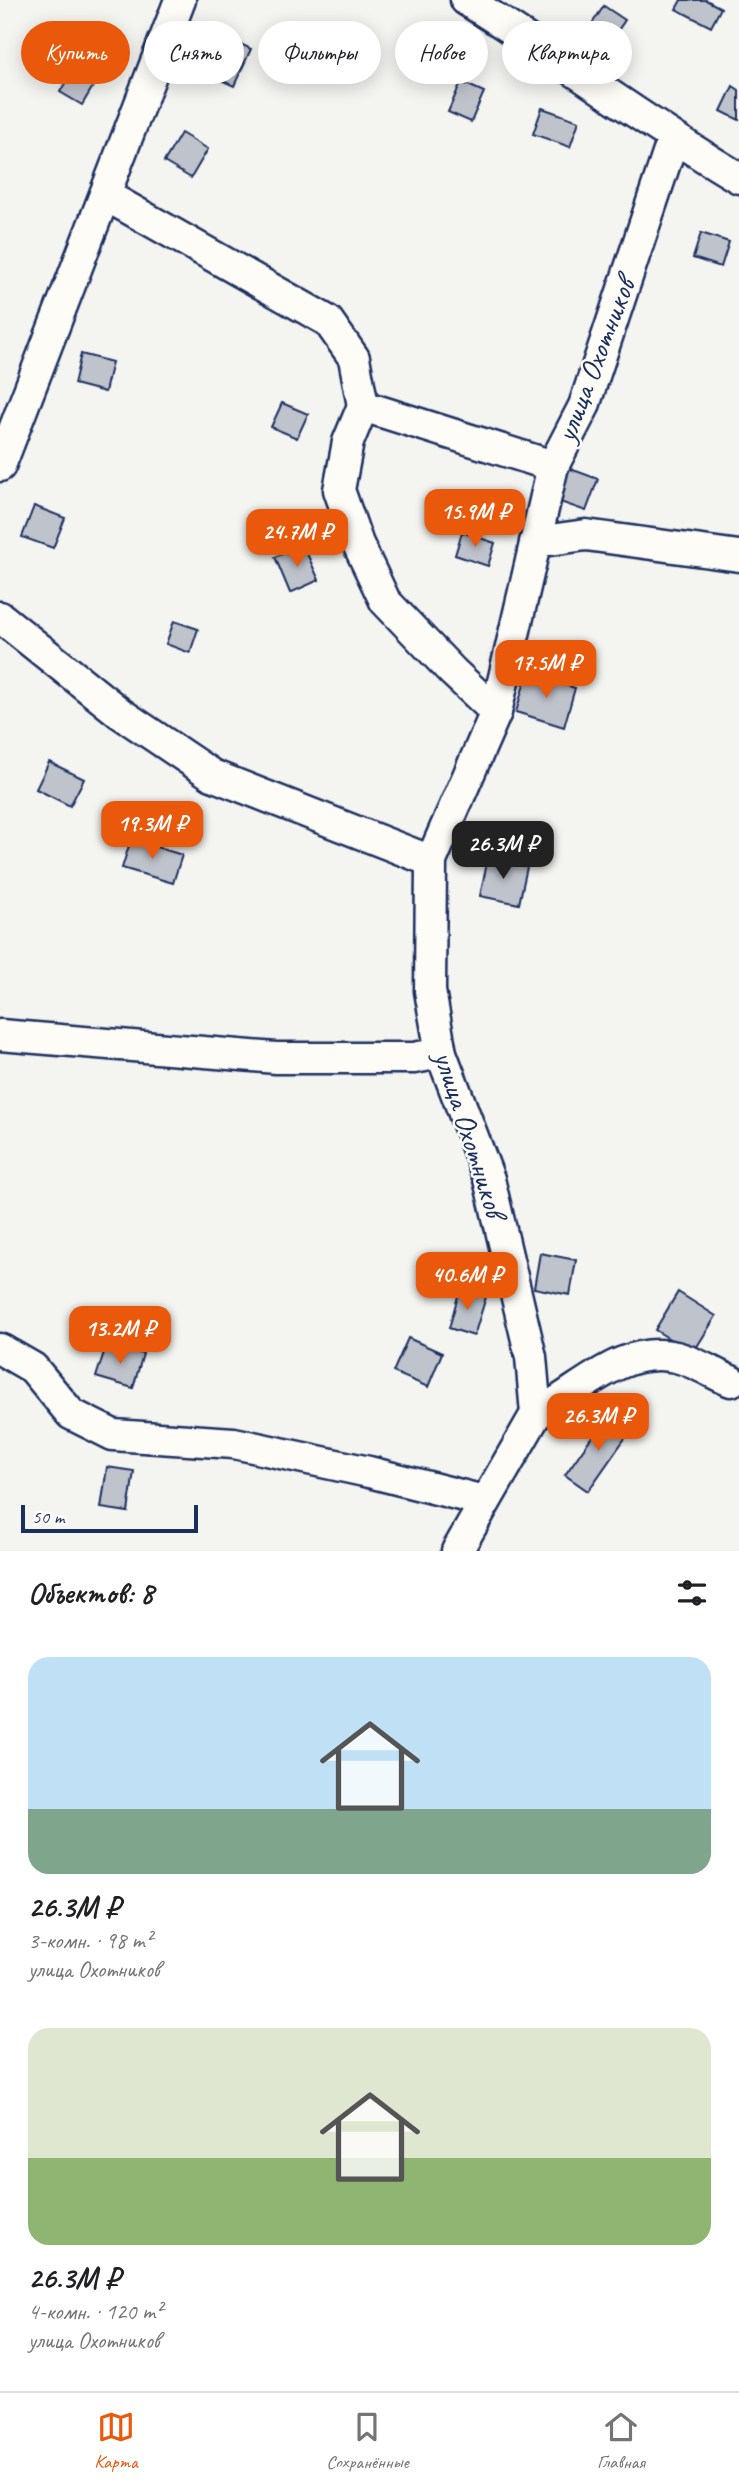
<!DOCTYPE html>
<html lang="ru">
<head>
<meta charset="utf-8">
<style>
	:root { --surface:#fff; --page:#f6f6f6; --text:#202124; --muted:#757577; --line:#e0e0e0; --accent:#ea580c }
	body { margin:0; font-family:Caveat,sans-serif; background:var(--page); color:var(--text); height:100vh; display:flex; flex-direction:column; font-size:26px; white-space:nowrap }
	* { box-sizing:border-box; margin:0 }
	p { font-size:23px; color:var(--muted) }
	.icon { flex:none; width:38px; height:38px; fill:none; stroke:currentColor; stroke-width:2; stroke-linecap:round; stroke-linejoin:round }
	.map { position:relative; height:1551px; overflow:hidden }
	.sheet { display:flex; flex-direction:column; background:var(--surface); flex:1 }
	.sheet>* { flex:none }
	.banner { position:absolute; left:21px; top:21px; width:698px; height:63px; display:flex; gap:14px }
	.scale { position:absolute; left:21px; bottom:18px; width:177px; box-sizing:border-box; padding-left:7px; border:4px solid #1b2f5e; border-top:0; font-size:19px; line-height:24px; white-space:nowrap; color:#1b2f5e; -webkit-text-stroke:5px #fdfcf7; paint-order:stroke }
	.price { position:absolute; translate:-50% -60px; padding:0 16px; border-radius:14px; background:var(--accent); color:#fff; font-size:23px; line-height:46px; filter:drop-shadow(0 2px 4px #0008) }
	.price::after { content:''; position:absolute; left:50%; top:42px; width:21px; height:16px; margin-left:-10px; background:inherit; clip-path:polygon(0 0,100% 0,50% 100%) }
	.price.current { background:#222; color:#fff }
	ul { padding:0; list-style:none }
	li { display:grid; align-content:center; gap:14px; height:371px; padding:0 28px }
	li span { display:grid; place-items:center; height:217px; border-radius:21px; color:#555 }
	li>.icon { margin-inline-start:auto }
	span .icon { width:126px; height:126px; fill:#fffc; stroke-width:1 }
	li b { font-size:30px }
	h2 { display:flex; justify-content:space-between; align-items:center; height:84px; padding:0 28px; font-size:30px }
	.pill { padding:0 24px; border-radius:32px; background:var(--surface); box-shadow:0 4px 18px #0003; font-size:24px; line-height:63px }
	.pill.current { background:var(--accent); color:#fff }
	.tab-bar { display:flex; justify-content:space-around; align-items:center; height:98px; border-top:2px solid var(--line); background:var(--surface); font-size:19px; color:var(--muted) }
	.tab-bar a { display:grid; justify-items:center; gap:4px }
	.tab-bar .current { color:var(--accent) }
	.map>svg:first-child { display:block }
	.building { fill:#bfc3cc; stroke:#1b2f5e; stroke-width:2 }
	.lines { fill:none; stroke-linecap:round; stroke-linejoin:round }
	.minor-casing { stroke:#1b2f5e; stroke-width:35 }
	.minor { stroke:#fdfcf7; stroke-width:30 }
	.labels { text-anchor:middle; stroke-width:5; stroke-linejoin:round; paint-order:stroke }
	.street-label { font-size:30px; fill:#1b2f5e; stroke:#fdfcf7 }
</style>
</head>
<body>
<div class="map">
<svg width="739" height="1551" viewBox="0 0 739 1551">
	<rect width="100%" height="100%" fill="#f4f4f1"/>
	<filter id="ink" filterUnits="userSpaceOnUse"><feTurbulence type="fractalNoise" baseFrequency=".0143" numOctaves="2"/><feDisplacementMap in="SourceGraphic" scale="14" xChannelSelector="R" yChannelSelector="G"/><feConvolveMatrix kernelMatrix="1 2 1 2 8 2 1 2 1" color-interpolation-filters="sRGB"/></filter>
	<g filter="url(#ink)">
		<!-- building -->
		<g class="building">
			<polygon points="681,0 706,0 721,8 711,27 676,9"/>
			<polygon points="604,6 625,20 608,45 587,31"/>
			<polygon points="226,37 251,49 234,86 208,74"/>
			<polygon points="76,65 98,78 82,105 60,92"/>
			<polygon points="461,82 484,92 471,122 448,112"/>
			<polygon points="733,86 739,90 739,120 721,111"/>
			<polygon points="542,108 579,121 570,147 533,134"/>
			<polygon points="181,133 208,149 191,178 164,162"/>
			<polygon points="701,233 729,242 721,267 693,258"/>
			<polygon points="81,354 112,362 105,392 74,384"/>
			<polygon points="282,403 308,414 297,438 271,427"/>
			<polygon points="568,468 598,479 586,511 557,501"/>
			<polygon points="34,506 65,518 53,548 22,537"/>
			<polygon points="462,532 495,543 488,566 455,555"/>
			<polygon points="303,545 319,580 290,593 275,557"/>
			<polygon points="174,621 198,629 190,653 166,644"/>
			<polygon points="527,674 575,688 564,727 516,712"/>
			<polygon points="49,762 84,779 70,806 36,789"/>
			<polygon points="131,839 182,855 173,883 122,868"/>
			<polygon points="488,858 527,867 519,904 480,896"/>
			<polygon points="540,1253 576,1260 570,1295 534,1288"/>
			<polygon points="460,1289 486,1297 474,1336 449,1328"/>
			<polygon points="678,1292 716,1316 693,1353 655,1330"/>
			<polygon points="408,1338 442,1353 428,1387 393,1372"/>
			<polygon points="107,1343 143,1354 133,1388 96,1377"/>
			<polygon points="607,1415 630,1431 588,1491 565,1475"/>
			<polygon points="107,1467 134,1471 128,1512 101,1508"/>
		</g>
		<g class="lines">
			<defs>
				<g id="minor">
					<path d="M466 0C559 57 645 123 739 178"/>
					<polyline points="105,195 328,321 354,358 363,406 553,466"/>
					<polyline points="363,406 348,442 339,490 358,544 385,601 453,672 496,712"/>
					<polyline points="0,466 180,0"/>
					<polyline points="535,542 586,535 739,556"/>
					<polyline points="0,617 120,713 212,775 431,861"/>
					<polyline points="0,1035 276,1058 414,1058 441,1053"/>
					<polyline points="0,1349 33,1368 71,1414 113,1435 234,1443 369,1472 484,1501"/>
					<path d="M536 1414C582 1391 620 1345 676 1357 694 1361 714 1374 731 1381"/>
					<polyline points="457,1551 536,1414 531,1357 489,1179 441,1053 430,991 431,861 496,712 553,466 584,406 673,139"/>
				</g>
			</defs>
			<!-- minor casing -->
			<use href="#minor" class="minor-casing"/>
			<!-- minor -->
			<use href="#minor" class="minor"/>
		</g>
	</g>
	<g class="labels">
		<!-- street labels -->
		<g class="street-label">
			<text transform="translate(595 360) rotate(-69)" y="10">улица Охотников</text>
			<text transform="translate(470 1134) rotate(72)" y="10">улица Охотников</text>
		</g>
	</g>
</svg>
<div class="scale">50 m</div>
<b class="price" style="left:475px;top:549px">15.9M ₽</b>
<b class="price" style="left:297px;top:569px">24.7M ₽</b>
<b class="price" style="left:546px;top:700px">17.5M ₽</b>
<b class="price" style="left:152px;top:861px">19.3M ₽</b>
<b class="price current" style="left:503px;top:881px">26.3M ₽</b>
<b class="price" style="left:467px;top:1312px">40.6M ₽</b>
<b class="price" style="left:120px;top:1366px">13.2M ₽</b>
<b class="price" style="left:598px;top:1453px">26.3M ₽</b>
<div class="banner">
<a class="pill current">Купить</a>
<a class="pill">Снять</a>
<a class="pill">Фильтры</a>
<a class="pill">Новое</a>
<a class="pill">Квартира</a>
</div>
</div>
<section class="sheet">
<h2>Объектов: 8<svg class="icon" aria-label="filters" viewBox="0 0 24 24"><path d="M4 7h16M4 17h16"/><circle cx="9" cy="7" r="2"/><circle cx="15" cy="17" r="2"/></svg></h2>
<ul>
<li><span style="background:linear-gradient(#bfe0f5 70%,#7fa58c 0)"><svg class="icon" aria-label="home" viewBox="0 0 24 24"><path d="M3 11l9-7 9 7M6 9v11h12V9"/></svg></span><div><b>26.3M ₽</b><p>3-комн. · 98 m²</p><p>улица Охотников</p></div></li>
<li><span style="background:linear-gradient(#dfe7d0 60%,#8fb573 0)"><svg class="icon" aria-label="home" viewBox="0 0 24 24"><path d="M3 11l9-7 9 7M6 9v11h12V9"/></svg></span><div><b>26.3M ₽</b><p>4-комн. · 120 m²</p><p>улица Охотников</p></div></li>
</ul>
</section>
<nav class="tab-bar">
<a class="current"><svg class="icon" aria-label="map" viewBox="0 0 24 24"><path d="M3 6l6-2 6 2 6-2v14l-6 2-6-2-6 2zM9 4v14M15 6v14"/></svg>Карта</a>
<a><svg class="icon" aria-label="saved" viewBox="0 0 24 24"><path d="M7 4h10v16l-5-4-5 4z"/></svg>Сохранённые</a>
<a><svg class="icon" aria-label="home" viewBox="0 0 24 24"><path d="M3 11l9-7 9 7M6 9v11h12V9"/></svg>Главная</a>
</nav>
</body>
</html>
